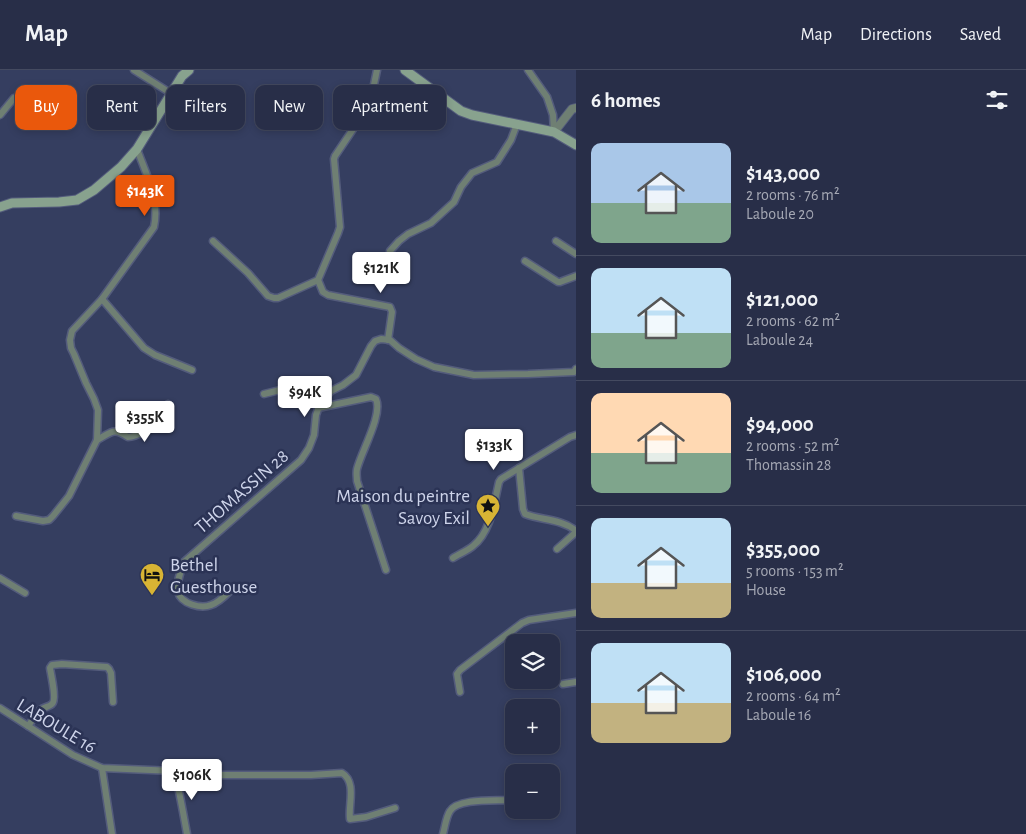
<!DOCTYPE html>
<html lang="en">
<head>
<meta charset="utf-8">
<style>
	:root { --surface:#282e48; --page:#343a52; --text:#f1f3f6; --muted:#a5a8b4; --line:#444a60; --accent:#ea580c }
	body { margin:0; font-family:"Alegreya Sans",sans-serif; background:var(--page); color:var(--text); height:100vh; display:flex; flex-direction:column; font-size:19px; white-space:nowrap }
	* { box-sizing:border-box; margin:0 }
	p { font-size:16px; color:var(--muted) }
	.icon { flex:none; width:28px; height:28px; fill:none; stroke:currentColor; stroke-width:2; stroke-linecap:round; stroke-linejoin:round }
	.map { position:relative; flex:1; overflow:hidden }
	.drawer { display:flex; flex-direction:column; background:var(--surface); width:450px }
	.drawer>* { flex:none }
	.guide { position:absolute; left:15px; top:15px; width:475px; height:45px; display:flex; gap:10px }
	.tools { position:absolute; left:505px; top:564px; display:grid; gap:10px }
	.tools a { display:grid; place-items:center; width:55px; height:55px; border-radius:10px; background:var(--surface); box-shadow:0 2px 8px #0003,0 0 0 1px var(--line); font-size:25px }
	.price { position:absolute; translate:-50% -42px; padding:0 11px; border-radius:5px; background:#fff; color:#222; font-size:16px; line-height:32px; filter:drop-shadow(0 1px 2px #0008) }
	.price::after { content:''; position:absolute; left:50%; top:30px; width:15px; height:11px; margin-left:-8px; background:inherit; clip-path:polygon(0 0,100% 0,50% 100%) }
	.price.selected { background:var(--accent); color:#fff }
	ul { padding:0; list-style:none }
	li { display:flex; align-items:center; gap:15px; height:125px; padding:0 15px }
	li+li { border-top:1px solid var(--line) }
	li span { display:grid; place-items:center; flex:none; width:140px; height:100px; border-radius:10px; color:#555 }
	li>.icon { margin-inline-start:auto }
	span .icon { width:60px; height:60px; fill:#fffc; stroke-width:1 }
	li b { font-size:21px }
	h2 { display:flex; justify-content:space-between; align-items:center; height:60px; padding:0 15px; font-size:21px }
	.tag { padding:0 18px; border-radius:10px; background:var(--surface); box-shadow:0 2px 8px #0003,0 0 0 1px var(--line); font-size:18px; line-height:45px }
	.tag.selected { background:var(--accent); color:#fff }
	header { display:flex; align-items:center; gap:30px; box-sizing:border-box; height:70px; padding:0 25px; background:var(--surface); border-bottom:1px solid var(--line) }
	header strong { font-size:24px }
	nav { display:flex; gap:28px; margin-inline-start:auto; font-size:18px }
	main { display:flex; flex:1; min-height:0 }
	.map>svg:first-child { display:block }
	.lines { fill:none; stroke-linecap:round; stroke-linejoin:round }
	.minor-casing { stroke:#545c7c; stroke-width:9 }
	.tertiary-casing { stroke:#545c7c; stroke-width:10 }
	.secondary-casing { stroke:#545c7c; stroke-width:11 }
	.minor { stroke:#6f7f73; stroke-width:6 }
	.tertiary { stroke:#6f7f73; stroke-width:8 }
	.secondary { stroke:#88a28e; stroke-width:9 }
	.labels { text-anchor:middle; stroke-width:5; stroke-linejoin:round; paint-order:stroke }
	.street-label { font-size:19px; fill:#ced4ea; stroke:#2b3355 }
	.poi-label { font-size:19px; fill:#ced4ea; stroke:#2b3355; text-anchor:end }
</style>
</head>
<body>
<header>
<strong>Map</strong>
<nav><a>Map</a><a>Directions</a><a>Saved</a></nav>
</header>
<main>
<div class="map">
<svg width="576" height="764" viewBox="0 0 576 764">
	<rect width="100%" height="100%" fill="#353e60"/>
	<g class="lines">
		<defs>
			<g id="minor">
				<polyline points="134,0 172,24"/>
				<polyline points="528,0 547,27 553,45 554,62"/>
				<polyline points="0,45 14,28"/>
				<polyline points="213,171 248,203 268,226 274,228 278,228 318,210 338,163 340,157 334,89 335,86 370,34 377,0"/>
				<polyline points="556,171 576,184"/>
				<polyline points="390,181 399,171 408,164 431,153 454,132 461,117 472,103 497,92 511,70 517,54"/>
				<polyline points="525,191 558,212 560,212 576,206"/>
				<polyline points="318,210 323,222 328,225 390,237 392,242 388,270"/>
				<polyline points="102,229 144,278 155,285 192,300"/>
				<polyline points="264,324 280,320 327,324"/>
				<path d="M318 338 371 327 376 329C383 345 361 382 357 399 356 403 357 407 357 411L386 500"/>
				<path d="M97 370C112 362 113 357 128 367 137 367 154 356 160 349 163 345 165 339 168 334"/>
				<path d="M519 398 523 439 525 444C541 450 561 449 575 460L576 462 557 479"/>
				<path d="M16 446 43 451 49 450 53 446 69 426 97 370 98 340 94 329 86 313 74 284 71 278 70 270 72 261 102 229 154 157C160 130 146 104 137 79"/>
				<path d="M453 488C459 484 467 481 473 476 491 462 494 433 499 412L501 409 570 367 576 365"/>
				<polyline points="0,508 25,523"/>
				<path d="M230 521C225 526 218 533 211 535 201 539 181 534 178 522 176 512 181 501 184 492L301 390 309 378 314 365 316 345 320 334 331 321 343 315 356 305 371 276 375 271 381 269 390 270 399 278 416 289 434 297 474 305 528 304 574 302 576 299"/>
				<polyline points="563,614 576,612"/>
				<polyline points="460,622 457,604 460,600 522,553 529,550 576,543"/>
				<path d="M0 638 73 685 102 698 175 701 219 705H311L342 703C357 712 348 735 350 749L366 747 395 738"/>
				<path d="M28 656C32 651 36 644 40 640 44 637 49 637 52 634 57 630 51 605 50 598L52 595 62 594 107 597 109 599 111 603 113 632"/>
				<polyline points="102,698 112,764"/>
				<polyline points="175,701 183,742 187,764"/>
				<path d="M443 764C445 757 446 747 450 741 458 728 495 731 509 730"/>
			</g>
			<polyline id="tertiary" points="554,62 572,39 576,38"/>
			<g id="secondary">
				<polyline points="405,0 461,41 472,45 554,62 576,75"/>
				<polyline points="0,137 12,133 59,132 77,130 94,120 121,97 137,79 182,6 189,0"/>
			</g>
		</defs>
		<!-- minor casing -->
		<use href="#minor" class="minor-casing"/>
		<!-- tertiary casing -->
		<use href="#tertiary" class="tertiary-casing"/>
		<!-- secondary casing -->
		<use href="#secondary" class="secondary-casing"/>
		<!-- minor -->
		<use href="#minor" class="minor"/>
		<!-- tertiary -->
		<use href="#tertiary" class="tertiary"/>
		<!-- secondary -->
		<use href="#secondary" class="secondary"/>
	</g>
	<!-- icons -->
	<defs>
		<symbol id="sight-pin" viewBox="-11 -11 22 30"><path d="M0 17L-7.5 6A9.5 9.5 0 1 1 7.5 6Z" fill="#d8b434" stroke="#2b3355"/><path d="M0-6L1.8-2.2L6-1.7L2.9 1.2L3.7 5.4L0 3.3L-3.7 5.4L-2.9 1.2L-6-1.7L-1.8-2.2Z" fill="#111"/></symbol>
		<symbol id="hotel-pin" viewBox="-11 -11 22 30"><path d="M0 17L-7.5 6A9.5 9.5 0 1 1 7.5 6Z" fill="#d8b434" stroke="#2b3355"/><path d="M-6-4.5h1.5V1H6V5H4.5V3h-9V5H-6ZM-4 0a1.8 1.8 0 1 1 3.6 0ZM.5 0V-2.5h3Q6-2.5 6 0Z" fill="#111"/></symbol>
	</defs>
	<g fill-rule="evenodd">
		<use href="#sight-pin" x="474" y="422" width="28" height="38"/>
		<use href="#hotel-pin" x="138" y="491" width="28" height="38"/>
	</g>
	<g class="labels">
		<!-- street labels -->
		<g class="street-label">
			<text transform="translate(241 421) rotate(-41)" y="7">THOMASSIN 28</text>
			<text transform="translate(57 655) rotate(31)" y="7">LABOULE 16</text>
		</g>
		<!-- poi labels -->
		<g class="poi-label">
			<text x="470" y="432">Maison du peintre<tspan x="470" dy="22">Savoy Exil</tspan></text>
			<text x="170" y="501" text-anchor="start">Bethel<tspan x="170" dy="22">Guesthouse</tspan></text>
		</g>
	</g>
</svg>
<div class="tools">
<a><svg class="icon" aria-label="layers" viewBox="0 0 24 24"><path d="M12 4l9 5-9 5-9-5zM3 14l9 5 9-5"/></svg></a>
<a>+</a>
<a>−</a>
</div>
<b class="price selected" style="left:145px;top:147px">$143K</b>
<b class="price" style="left:381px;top:224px">$121K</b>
<b class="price" style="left:305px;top:348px">$94K</b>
<b class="price" style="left:145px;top:373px">$355K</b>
<b class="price" style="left:494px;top:401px">$133K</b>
<b class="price" style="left:192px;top:731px">$106K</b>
<div class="guide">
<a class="tag selected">Buy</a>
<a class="tag">Rent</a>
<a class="tag">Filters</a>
<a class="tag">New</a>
<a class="tag">Apartment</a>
</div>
</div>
<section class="drawer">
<h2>6 homes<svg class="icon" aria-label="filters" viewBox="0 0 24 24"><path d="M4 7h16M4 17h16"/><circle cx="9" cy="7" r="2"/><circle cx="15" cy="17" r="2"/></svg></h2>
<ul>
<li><span style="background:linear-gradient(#a9c7e8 60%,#7fa58c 0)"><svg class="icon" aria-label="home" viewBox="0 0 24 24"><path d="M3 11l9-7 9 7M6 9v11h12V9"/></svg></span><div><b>$143,000</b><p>2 rooms · 76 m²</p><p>Laboule 20</p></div></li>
<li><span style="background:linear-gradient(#bfe0f5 65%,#7fa58c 0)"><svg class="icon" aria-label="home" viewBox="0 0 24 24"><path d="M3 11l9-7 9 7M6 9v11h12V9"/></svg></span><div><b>$121,000</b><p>2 rooms · 62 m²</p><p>Laboule 24</p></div></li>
<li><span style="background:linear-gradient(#ffd9b3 60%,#7fa58c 0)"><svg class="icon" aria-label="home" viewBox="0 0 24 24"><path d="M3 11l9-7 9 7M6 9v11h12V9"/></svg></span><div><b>$94,000</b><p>2 rooms · 52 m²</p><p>Thomassin 28</p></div></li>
<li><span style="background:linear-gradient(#bfe0f5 65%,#c2b280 0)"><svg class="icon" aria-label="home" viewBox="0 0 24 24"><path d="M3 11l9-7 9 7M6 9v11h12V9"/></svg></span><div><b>$355,000</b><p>5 rooms · 153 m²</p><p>House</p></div></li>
<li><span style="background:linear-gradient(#bfe0f5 60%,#c2b280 0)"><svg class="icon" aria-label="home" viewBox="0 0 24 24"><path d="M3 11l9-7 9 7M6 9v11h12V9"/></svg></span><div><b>$106,000</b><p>2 rooms · 64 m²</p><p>Laboule 16</p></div></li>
</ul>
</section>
</main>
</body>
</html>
